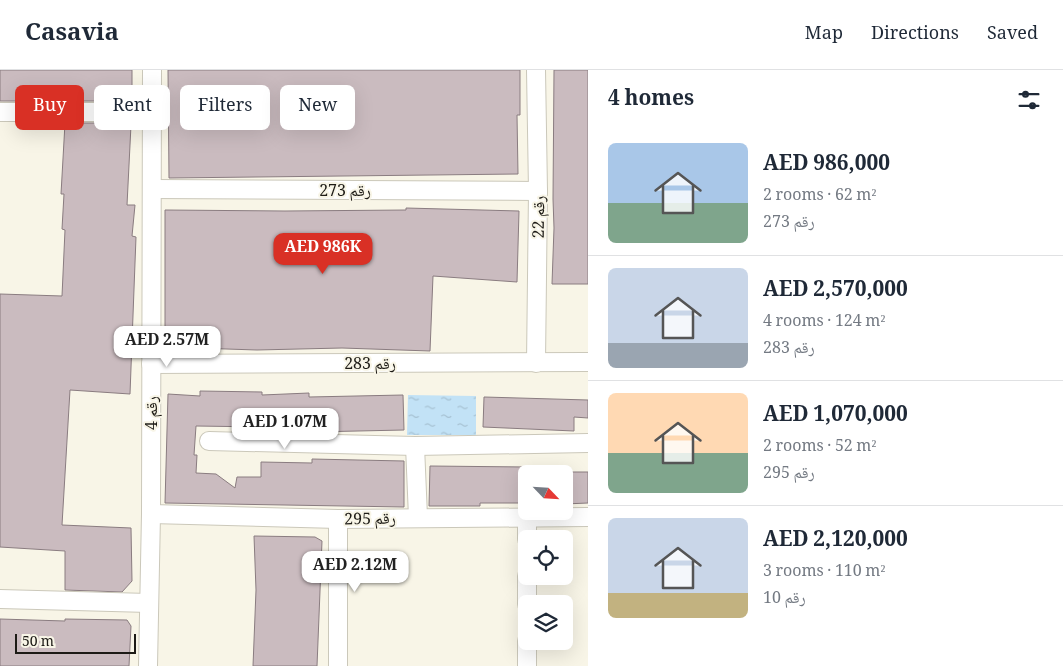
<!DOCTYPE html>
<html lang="en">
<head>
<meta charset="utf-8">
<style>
	:root { --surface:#fff; --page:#f6f6f7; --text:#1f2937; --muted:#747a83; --line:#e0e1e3; --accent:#d93025 }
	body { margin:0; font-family:Georgia,"Noto Naskh Arabic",serif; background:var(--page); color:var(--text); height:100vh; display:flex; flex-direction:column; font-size:19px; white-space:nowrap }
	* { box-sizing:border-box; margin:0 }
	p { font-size:16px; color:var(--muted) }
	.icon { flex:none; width:28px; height:28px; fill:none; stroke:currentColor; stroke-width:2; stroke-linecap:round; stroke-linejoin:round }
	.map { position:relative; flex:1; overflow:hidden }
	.details { display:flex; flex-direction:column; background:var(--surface); width:475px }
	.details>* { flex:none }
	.guide { position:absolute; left:15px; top:15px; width:475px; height:45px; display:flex; gap:10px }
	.needle { width:32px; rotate:115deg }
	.fabs { position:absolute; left:518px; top:395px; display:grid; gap:10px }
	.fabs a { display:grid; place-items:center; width:55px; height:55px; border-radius:8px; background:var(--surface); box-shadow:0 5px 20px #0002; font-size:25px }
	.scale { position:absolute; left:15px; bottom:12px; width:121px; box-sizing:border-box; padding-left:5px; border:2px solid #1d1b16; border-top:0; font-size:14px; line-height:18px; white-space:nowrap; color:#1d1b16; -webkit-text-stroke:4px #f8f5e7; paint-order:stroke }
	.price { position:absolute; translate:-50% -42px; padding:0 11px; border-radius:10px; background:#fff; color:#222; font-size:16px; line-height:32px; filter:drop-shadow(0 1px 2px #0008) }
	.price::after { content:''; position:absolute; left:50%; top:30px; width:15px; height:11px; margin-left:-8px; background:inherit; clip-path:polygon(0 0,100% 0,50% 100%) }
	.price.current { background:var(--accent); color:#fff }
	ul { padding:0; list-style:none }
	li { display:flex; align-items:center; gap:15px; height:125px; padding:0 20px }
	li+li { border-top:1px solid var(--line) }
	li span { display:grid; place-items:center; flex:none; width:140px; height:100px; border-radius:8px; color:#555 }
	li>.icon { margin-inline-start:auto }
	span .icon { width:60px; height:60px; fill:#fffc; stroke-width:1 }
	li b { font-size:21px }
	h2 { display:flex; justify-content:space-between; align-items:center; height:60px; padding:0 20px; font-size:21px }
	.chip { padding:0 18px; border-radius:8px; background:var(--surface); box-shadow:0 5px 20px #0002; font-size:18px; line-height:45px }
	.chip.current { background:var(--accent); color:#fff }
	header { display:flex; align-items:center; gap:30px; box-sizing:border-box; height:70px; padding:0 25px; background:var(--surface); border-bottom:1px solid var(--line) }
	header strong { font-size:24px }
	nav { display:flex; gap:28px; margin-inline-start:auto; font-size:18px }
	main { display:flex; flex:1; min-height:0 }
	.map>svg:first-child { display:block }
	.water { fill:url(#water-ripples) }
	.building { fill:#cabbbf; stroke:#8a7c80 }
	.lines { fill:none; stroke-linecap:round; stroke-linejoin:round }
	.street-casing { stroke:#cbc8ba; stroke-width:20 }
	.street { stroke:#fff; stroke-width:18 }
	.labels { text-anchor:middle; stroke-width:4; stroke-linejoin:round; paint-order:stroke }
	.street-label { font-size:16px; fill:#1d1b16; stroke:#f8f5e7 }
</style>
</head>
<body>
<header>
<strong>Casavia</strong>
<nav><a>Map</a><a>Directions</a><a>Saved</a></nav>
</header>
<main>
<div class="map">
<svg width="588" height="596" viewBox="0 0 588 596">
	<defs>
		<pattern id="water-ripples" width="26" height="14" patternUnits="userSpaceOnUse" patternTransform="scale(1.25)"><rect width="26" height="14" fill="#c2e2f6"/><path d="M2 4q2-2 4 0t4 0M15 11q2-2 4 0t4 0" fill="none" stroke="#a6c1d2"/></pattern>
	</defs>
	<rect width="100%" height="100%" fill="#f8f5e7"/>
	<!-- water -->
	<polygon class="water" points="408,325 476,326 476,365 407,365"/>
	<!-- building -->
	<g class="building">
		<rect x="0" y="0" width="132" height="31"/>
		<polygon points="168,0 520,0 520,45 517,45 518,104 169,108"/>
		<polygon points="554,0 588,0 588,214 552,214 554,158 553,129"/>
		<polygon points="65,53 131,53 131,55 127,135 135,135 132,166 136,167 130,324 70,320 62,455 131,458 132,511 122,522 65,520 65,481 0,477 0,224 62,226 65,160 62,159 64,124 61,124"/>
		<polygon points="406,138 519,141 517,212 433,206 430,281 342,278 257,280 165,277 165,140 285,141 406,140"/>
		<polygon points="200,321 262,322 262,325 309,323 309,327 403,325 404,360 312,362 311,358 264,360 264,357 196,356 194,385 197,385 196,403 216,404 235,418 237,407 261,407 261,392 312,393 312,389 404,391 404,437 165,433 168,324 200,326"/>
		<polygon points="484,327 588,330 588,348 574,347 574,361 483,357"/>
		<polygon points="430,396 526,397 526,433 480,433 480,436 429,436"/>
		<polygon points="564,402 588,402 588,433 564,434"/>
		<polygon points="254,466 315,467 322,471 317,596 253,596 256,520"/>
		<polygon points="0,549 65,551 65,549 127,550 131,556 129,596 0,596"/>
	</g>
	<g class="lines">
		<defs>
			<g id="street">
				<polyline points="536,0 538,121 536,293"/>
				<polyline points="0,42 152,42"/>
				<polyline points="152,119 538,121"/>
				<polyline points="151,294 588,292"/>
				<polyline points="209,371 415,376 588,373"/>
				<polyline points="415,376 418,447"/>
				<polyline points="151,444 338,449 588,447"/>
				<polyline points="527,469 527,450"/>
				<polyline points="0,529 149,533"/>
				<polyline points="527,534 527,506"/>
				<polyline points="148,596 151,444 152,0"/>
				<polyline points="338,596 338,449"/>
				<polyline points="527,596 527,571"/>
			</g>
		</defs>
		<!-- street casing -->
		<use href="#street" class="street-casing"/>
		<!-- street -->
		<use href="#street" class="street"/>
	</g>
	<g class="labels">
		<!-- street labels -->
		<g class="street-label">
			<text x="345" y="126">رقم 273</text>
			<text transform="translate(538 147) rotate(-89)" y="6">رقم 22</text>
			<text x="370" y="299">رقم 283</text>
			<text transform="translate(151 343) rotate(-90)" y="6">رقم 4</text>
			<text transform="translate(370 448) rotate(-1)" y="6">رقم 295</text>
		</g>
	</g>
</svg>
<div class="fabs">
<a><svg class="needle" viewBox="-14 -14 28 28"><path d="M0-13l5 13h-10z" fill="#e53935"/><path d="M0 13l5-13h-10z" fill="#747a83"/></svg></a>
<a><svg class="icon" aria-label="locate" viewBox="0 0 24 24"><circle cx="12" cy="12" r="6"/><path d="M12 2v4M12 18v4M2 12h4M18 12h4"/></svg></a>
<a><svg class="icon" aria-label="layers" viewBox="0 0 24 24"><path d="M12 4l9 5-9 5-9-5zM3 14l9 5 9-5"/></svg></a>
</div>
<div class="scale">50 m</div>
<b class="price current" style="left:323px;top:205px">AED 986K</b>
<b class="price" style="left:167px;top:298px">AED 2.57M</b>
<b class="price" style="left:285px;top:380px">AED 1.07M</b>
<b class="price" style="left:355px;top:523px">AED 2.12M</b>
<div class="guide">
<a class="chip current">Buy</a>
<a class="chip">Rent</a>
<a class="chip">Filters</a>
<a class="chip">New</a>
</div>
</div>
<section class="details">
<h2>4 homes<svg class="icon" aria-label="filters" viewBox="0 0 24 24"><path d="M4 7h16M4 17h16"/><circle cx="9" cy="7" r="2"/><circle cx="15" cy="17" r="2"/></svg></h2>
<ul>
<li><span style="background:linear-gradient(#a9c7e8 60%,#7fa58c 0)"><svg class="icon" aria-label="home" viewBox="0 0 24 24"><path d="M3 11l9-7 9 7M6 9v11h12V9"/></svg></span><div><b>AED 986,000</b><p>2 rooms · 62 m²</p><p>رقم 273</p></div></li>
<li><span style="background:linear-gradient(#c9d6e8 75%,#9aa5b1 0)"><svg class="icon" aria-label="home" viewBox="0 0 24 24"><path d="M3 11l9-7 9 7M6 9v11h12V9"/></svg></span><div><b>AED 2,570,000</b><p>4 rooms · 124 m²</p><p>رقم 283</p></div></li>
<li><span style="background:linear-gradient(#ffd9b3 60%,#7fa58c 0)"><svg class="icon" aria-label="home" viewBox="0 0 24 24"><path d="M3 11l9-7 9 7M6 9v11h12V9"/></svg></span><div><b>AED 1,070,000</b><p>2 rooms · 52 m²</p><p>رقم 295</p></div></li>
<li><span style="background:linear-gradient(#c9d6e8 75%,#c2b280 0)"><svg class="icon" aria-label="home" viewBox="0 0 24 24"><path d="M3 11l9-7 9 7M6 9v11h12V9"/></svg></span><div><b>AED 2,120,000</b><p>3 rooms · 110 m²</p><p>رقم 10</p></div></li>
</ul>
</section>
</main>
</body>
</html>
